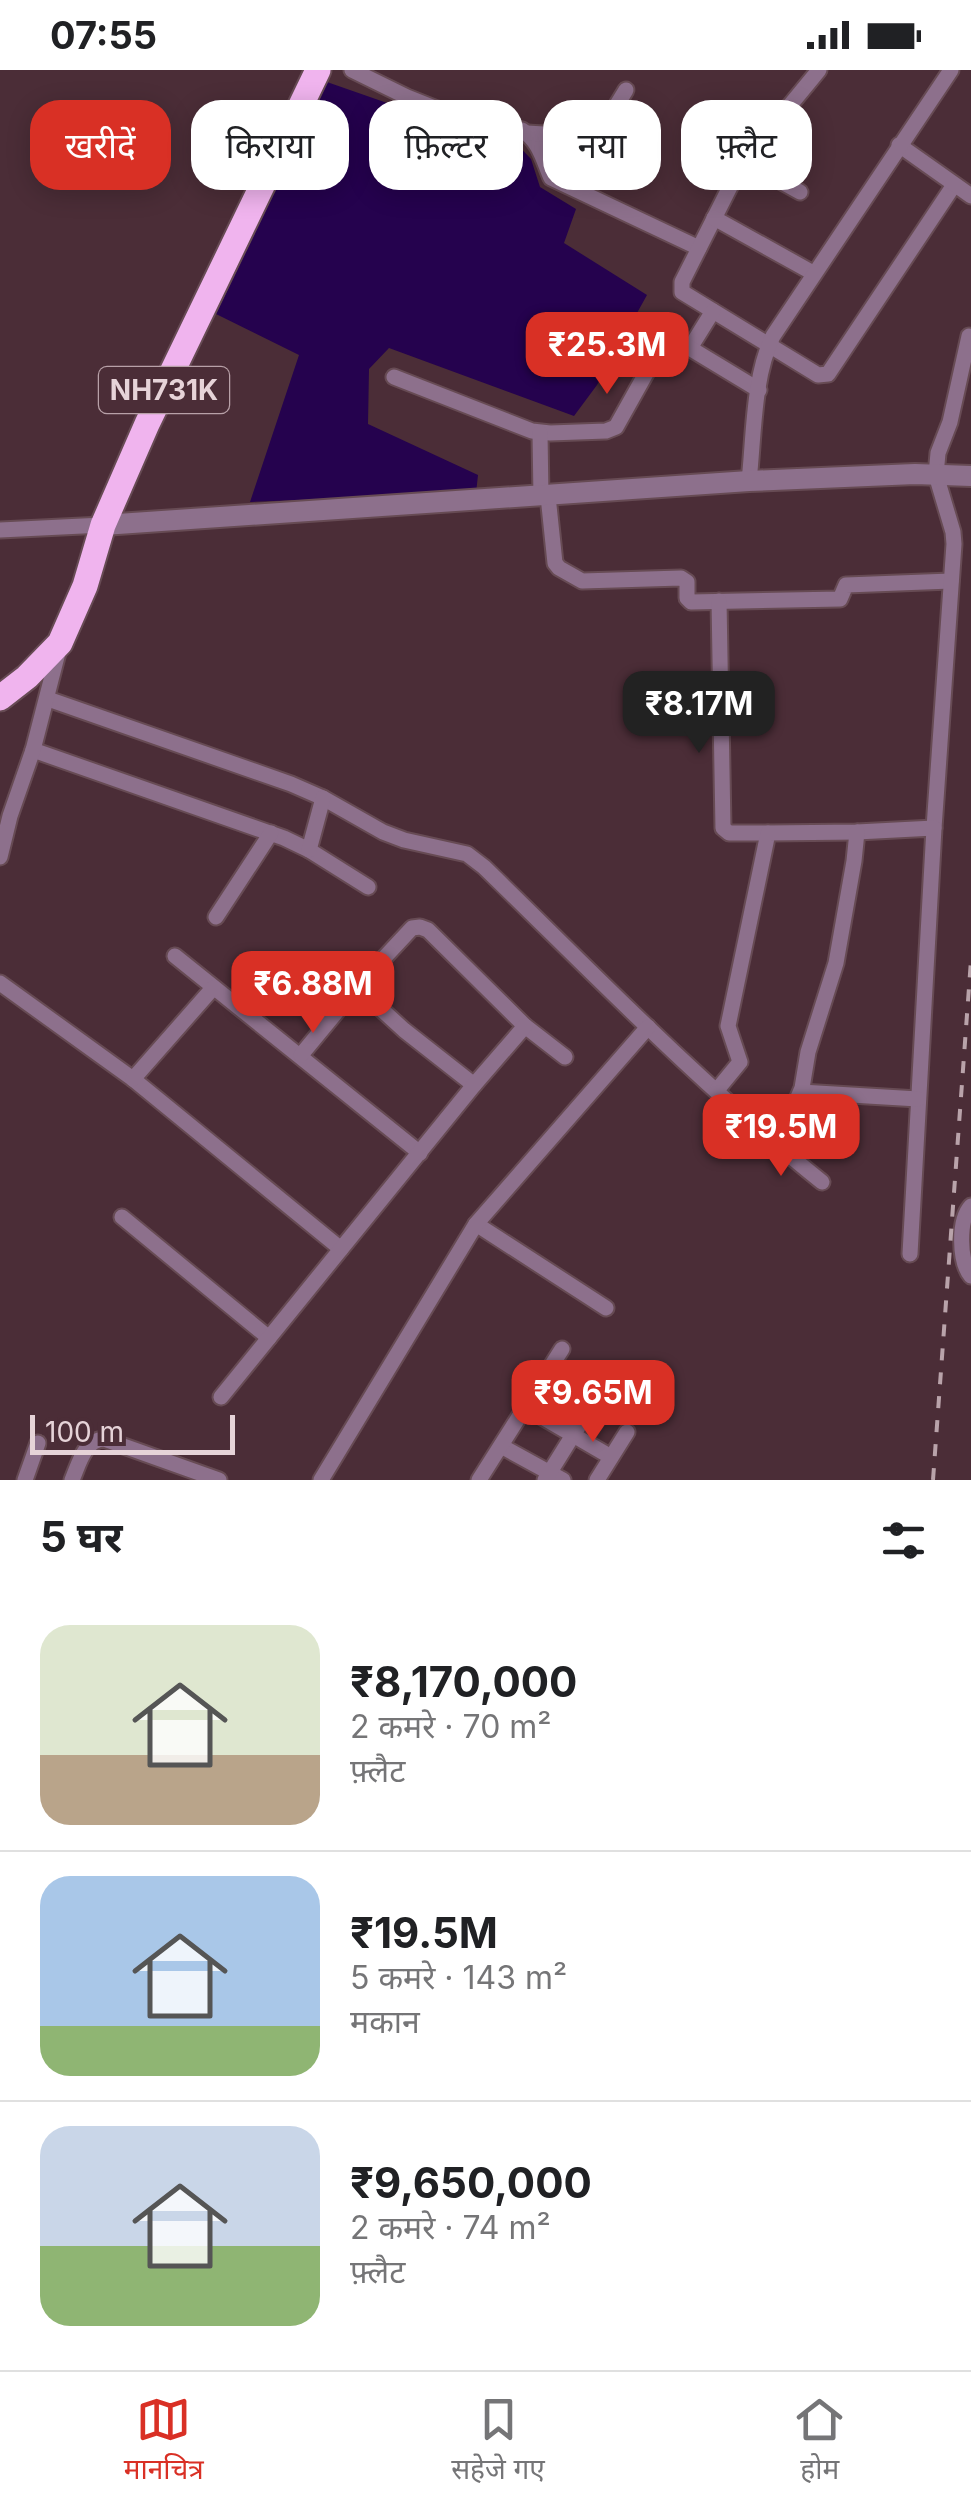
<!DOCTYPE html>
<html lang="hi">
<head>
<meta charset="utf-8">
<style>
	:root { --surface:#fff; --page:#f2f2f2; --text:#202124; --muted:#757577; --line:#e0e0e0; --accent:#d93025 }
	body { margin:0; font-family:Inter,"Noto Sans Devanagari",sans-serif; background:var(--page); color:var(--text); height:100vh; display:flex; flex-direction:column; font-size:38px; white-space:nowrap }
	* { box-sizing:border-box; margin:0 }
	p { font-size:32px; color:var(--muted) }
	.icon { flex:none; width:55px; height:55px; fill:none; stroke:currentColor; stroke-width:2; stroke-linecap:round; stroke-linejoin:round }
	.map { position:relative; height:1410px; overflow:hidden }
	.details { display:flex; flex-direction:column; background:var(--surface); flex:1 }
	.details>* { flex:none }
	.hud { position:absolute; left:30px; top:30px; width:912px; height:90px; display:flex; gap:20px }
	.scale { position:absolute; left:30px; bottom:25px; width:205px; box-sizing:border-box; padding-left:10px; border:5px solid #e6d3d8; border-top:0; font-size:28px; line-height:35px; white-space:nowrap; color:#e6d3d8; -webkit-text-stroke:8px #4b2d37; paint-order:stroke }
	.price { position:absolute; translate:-50% -85px; padding:0 22px; border-radius:20px; background:var(--accent); color:#fff; font-size:32px; line-height:65px; filter:drop-shadow(0 2px 5px #0008) }
	.price::after { content:''; position:absolute; left:50%; top:60px; width:30px; height:22px; margin-left:-15px; background:inherit; clip-path:polygon(0 0,100% 0,50% 100%) }
	.price.active { background:#222; color:#fff }
	ul { padding:0; list-style:none }
	li { display:flex; align-items:center; gap:30px; height:250px; padding:0 40px }
	li+li { border-top:2px solid var(--line) }
	li span { display:grid; place-items:center; flex:none; width:280px; height:200px; border-radius:30px; color:#555 }
	li>.icon { margin-inline-start:auto }
	span .icon { width:120px; height:120px; fill:#fffc; stroke-width:1 }
	li b { font-size:42px }
	h2 { display:flex; justify-content:space-between; align-items:center; height:120px; padding:0 40px; font-size:42px }
	.pill { padding:0 35px; border-radius:30px; background:var(--surface); box-shadow:0 5px 25px #0003; font-size:35px; line-height:90px }
	.pill.active { background:var(--accent); color:#fff }
	.status { display:flex; justify-content:space-between; align-items:center; height:70px; padding:0 50px; background:var(--surface); direction:ltr }
	.status svg { height:28px; fill:currentColor }
	.tabs { display:flex; justify-content:space-around; align-items:center; height:140px; border-top:2px solid var(--line); background:var(--surface); font-size:28px; color:var(--muted) }
	.tabs a { display:grid; justify-items:center; gap:5px }
	.tabs .active { color:var(--accent) }
	.map>svg:first-child { display:block }
	.water { fill:#25024e }
	.lines { fill:none; stroke-linecap:round; stroke-linejoin:round }
	.minor-casing { stroke:#674b54; stroke-width:19 }
	.tertiary-casing { stroke:#674b54; stroke-width:24 }
	.trunk-casing { stroke:#674b54; stroke-width:29 }
	.minor { stroke:#8d708c; stroke-width:15 }
	.tertiary { stroke:#8d708c; stroke-width:20 }
	.trunk { stroke:#f0b4ee; stroke-width:25 }
	.rail { stroke:#b9a3aa; stroke-width:4; stroke-dasharray:12 12; stroke-linecap:butt }
	.labels { text-anchor:middle; stroke-width:9; stroke-linejoin:round; paint-order:stroke }
	.shield { fill:#4b2d37; stroke:#b8a1a8; stroke-width:2.5 }
	.shield-label { font-size:28px; font-weight:bold; fill:#e6d3d8 }
</style>
</head>
<body>
<div class="status"><b>07:55</b><svg viewBox="0 0 49 12"><path d="M0 12V9h3v3zM5 12V6h3v6zM10 12V3h3v9zM15 12V0h3v12zM26 1h20v11H26zM47 4h2v5h-2z"/></svg></div>
<div class="map">
<svg width="971" height="1410" viewBox="0 0 971 1410">
	<rect width="100%" height="100%" fill="#4b2d37"/>
	<!-- water -->
	<polygon class="water" points="327,12 430,48 512,69 531,89 540,117 576,139 564,173 647,225 597,315 574,346 389,278 369,299 368,354 478,405 476,423 250,432 299,285 216,244"/>
	<g class="lines">
		<defs>
			<g id="minor">
				<path d="M352 0 407 27 437 39 522 60C540 72 543 90 551 108L699 178"/>
				<polyline points="819,0 741,95 682,212 682,222 818,305 828,304 954,115"/>
				<polyline points="527,63 594,67 599,64 626,20"/>
				<polyline points="899,75 971,126"/>
				<polyline points="744,91 800,122"/>
				<polyline points="714,148 813,203"/>
				<polyline points="690,278 713,241"/>
				<polyline points="394,307 532,361 550,363 606,361 616,357 663,273 669,269 678,271 759,320"/>
				<polyline points="540,363 541,427"/>
				<path d="M749 411C754 366 753 307 773 266L951 0"/>
				<polyline points="548,426 555,493 559,498 582,511 681,508 687,512 687,528 691,532 840,529 846,515 951,511"/>
				<polyline points="0,460 103,455"/>
				<polyline points="719,531 723,758 729,763 768,763"/>
				<path d="M48 629 291 714 323 728 383 762 404 770 467 784 484 797C594 904 702 1016 822 1112"/>
				<polyline points="33,680 284,768 309,780 368,817"/>
				<polyline points="934,758 954,474 953,462 936,405 938,383 950,352 969,266"/>
				<polyline points="309,780 323,728"/>
				<polyline points="0,787 10,746 33,680 59,579"/>
				<polyline points="216,847 271,763"/>
				<polyline points="175,886 420,1083"/>
				<polyline points="0,913 133,1009 341,1179"/>
				<polyline points="357,917 404,960 474,1015"/>
				<polyline points="301,985 357,917 412,858 420,857 428,860 525,956 565,987"/>
				<polyline points="133,1009 213,918"/>
				<polyline points="717,1020 740,992 728,956 768,763 857,762 934,758 910,1184"/>
				<polyline points="801,1022 918,1029"/>
				<polyline points="768,1070 795,1034 802,1018 808,982 836,893 854,791 857,762"/>
				<path d="M971 1136C958 1150 959 1192 971 1206"/>
				<polyline points="122,1147 269,1268"/>
				<polyline points="476,1154 606,1238"/>
				<polyline points="221,1327 474,1015 525,956"/>
				<polyline points="525,1337 611,1387"/>
				<polyline points="501,1376 563,1410"/>
				<polyline points="25,1410 38,1373"/>
				<path d="M72 1410C79 1394 84 1370 104 1369L219 1410"/>
				<polyline points="321,1410 476,1154 648,957"/>
				<polyline points="479,1410 562,1279"/>
				<polyline points="545,1410 603,1317"/>
				<polyline points="597,1410 627,1362"/>
			</g>
			<polyline id="tertiary" points="103,455 749,411 915,404 971,406"/>
			<polyline id="trunk" points="0,628 27,607 60,573 85,516 103,455 147,354 318,0"/>
		</defs>
		<!-- minor casing -->
		<use href="#minor" class="minor-casing"/>
		<!-- tertiary casing -->
		<use href="#tertiary" class="tertiary-casing"/>
		<!-- trunk casing -->
		<use href="#trunk" class="trunk-casing"/>
		<!-- minor -->
		<use href="#minor" class="minor"/>
		<!-- tertiary -->
		<use href="#tertiary" class="tertiary"/>
		<!-- trunk -->
		<use href="#trunk" class="trunk"/>
		<!-- rail -->
		<polyline class="rail" points="933,1410 971,890"/>
	</g>
	<g class="labels">
		<!-- shield labels -->
		<rect class="shield" x="99" y="297" width="130" height="46" rx="8"/>
		<g class="shield-label">
			<text x="164" y="330">NH731K</text>
		</g>
	</g>
</svg>
<div class="scale">100 m</div>
<b class="price" style="left:607px;top:327px">₹25.3M</b>
<b class="price active" style="left:699px;top:686px">₹8.17M</b>
<b class="price" style="left:313px;top:966px">₹6.88M</b>
<b class="price" style="left:781px;top:1109px">₹19.5M</b>
<b class="price" style="left:593px;top:1375px">₹9.65M</b>
<div class="hud">
<a class="pill active">खरीदें</a>
<a class="pill">किराया</a>
<a class="pill">फ़िल्टर</a>
<a class="pill">नया</a>
<a class="pill">फ़्लैट</a>
</div>
</div>
<section class="details">
<h2>5 घर<svg class="icon" aria-label="filters" viewBox="0 0 24 24"><path d="M4 7h16M4 17h16"/><circle cx="9" cy="7" r="2"/><circle cx="15" cy="17" r="2"/></svg></h2>
<ul>
<li><span style="background:linear-gradient(#dfe7d0 65%,#b9a48a 0)"><svg class="icon" aria-label="home" viewBox="0 0 24 24"><path d="M3 11l9-7 9 7M6 9v11h12V9"/></svg></span><div><b>₹8,170,000</b><p>2 कमरे · 70 m²</p><p>फ़्लैट</p></div></li>
<li><span style="background:linear-gradient(#a9c7e8 75%,#8fb573 0)"><svg class="icon" aria-label="home" viewBox="0 0 24 24"><path d="M3 11l9-7 9 7M6 9v11h12V9"/></svg></span><div><b>₹19.5M</b><p>5 कमरे · 143 m²</p><p>मकान</p></div></li>
<li><span style="background:linear-gradient(#c9d6e8 60%,#8fb573 0)"><svg class="icon" aria-label="home" viewBox="0 0 24 24"><path d="M3 11l9-7 9 7M6 9v11h12V9"/></svg></span><div><b>₹9,650,000</b><p>2 कमरे · 74 m²</p><p>फ़्लैट</p></div></li>
</ul>
</section>
<nav class="tabs">
<a class="active"><svg class="icon" aria-label="map" viewBox="0 0 24 24"><path d="M3 6l6-2 6 2 6-2v14l-6 2-6-2-6 2zM9 4v14M15 6v14"/></svg>मानचित्र</a>
<a><svg class="icon" aria-label="saved" viewBox="0 0 24 24"><path d="M7 4h10v16l-5-4-5 4z"/></svg>सहेजे गए</a>
<a><svg class="icon" aria-label="home" viewBox="0 0 24 24"><path d="M3 11l9-7 9 7M6 9v11h12V9"/></svg>होम</a>
</nav>
</body>
</html>
